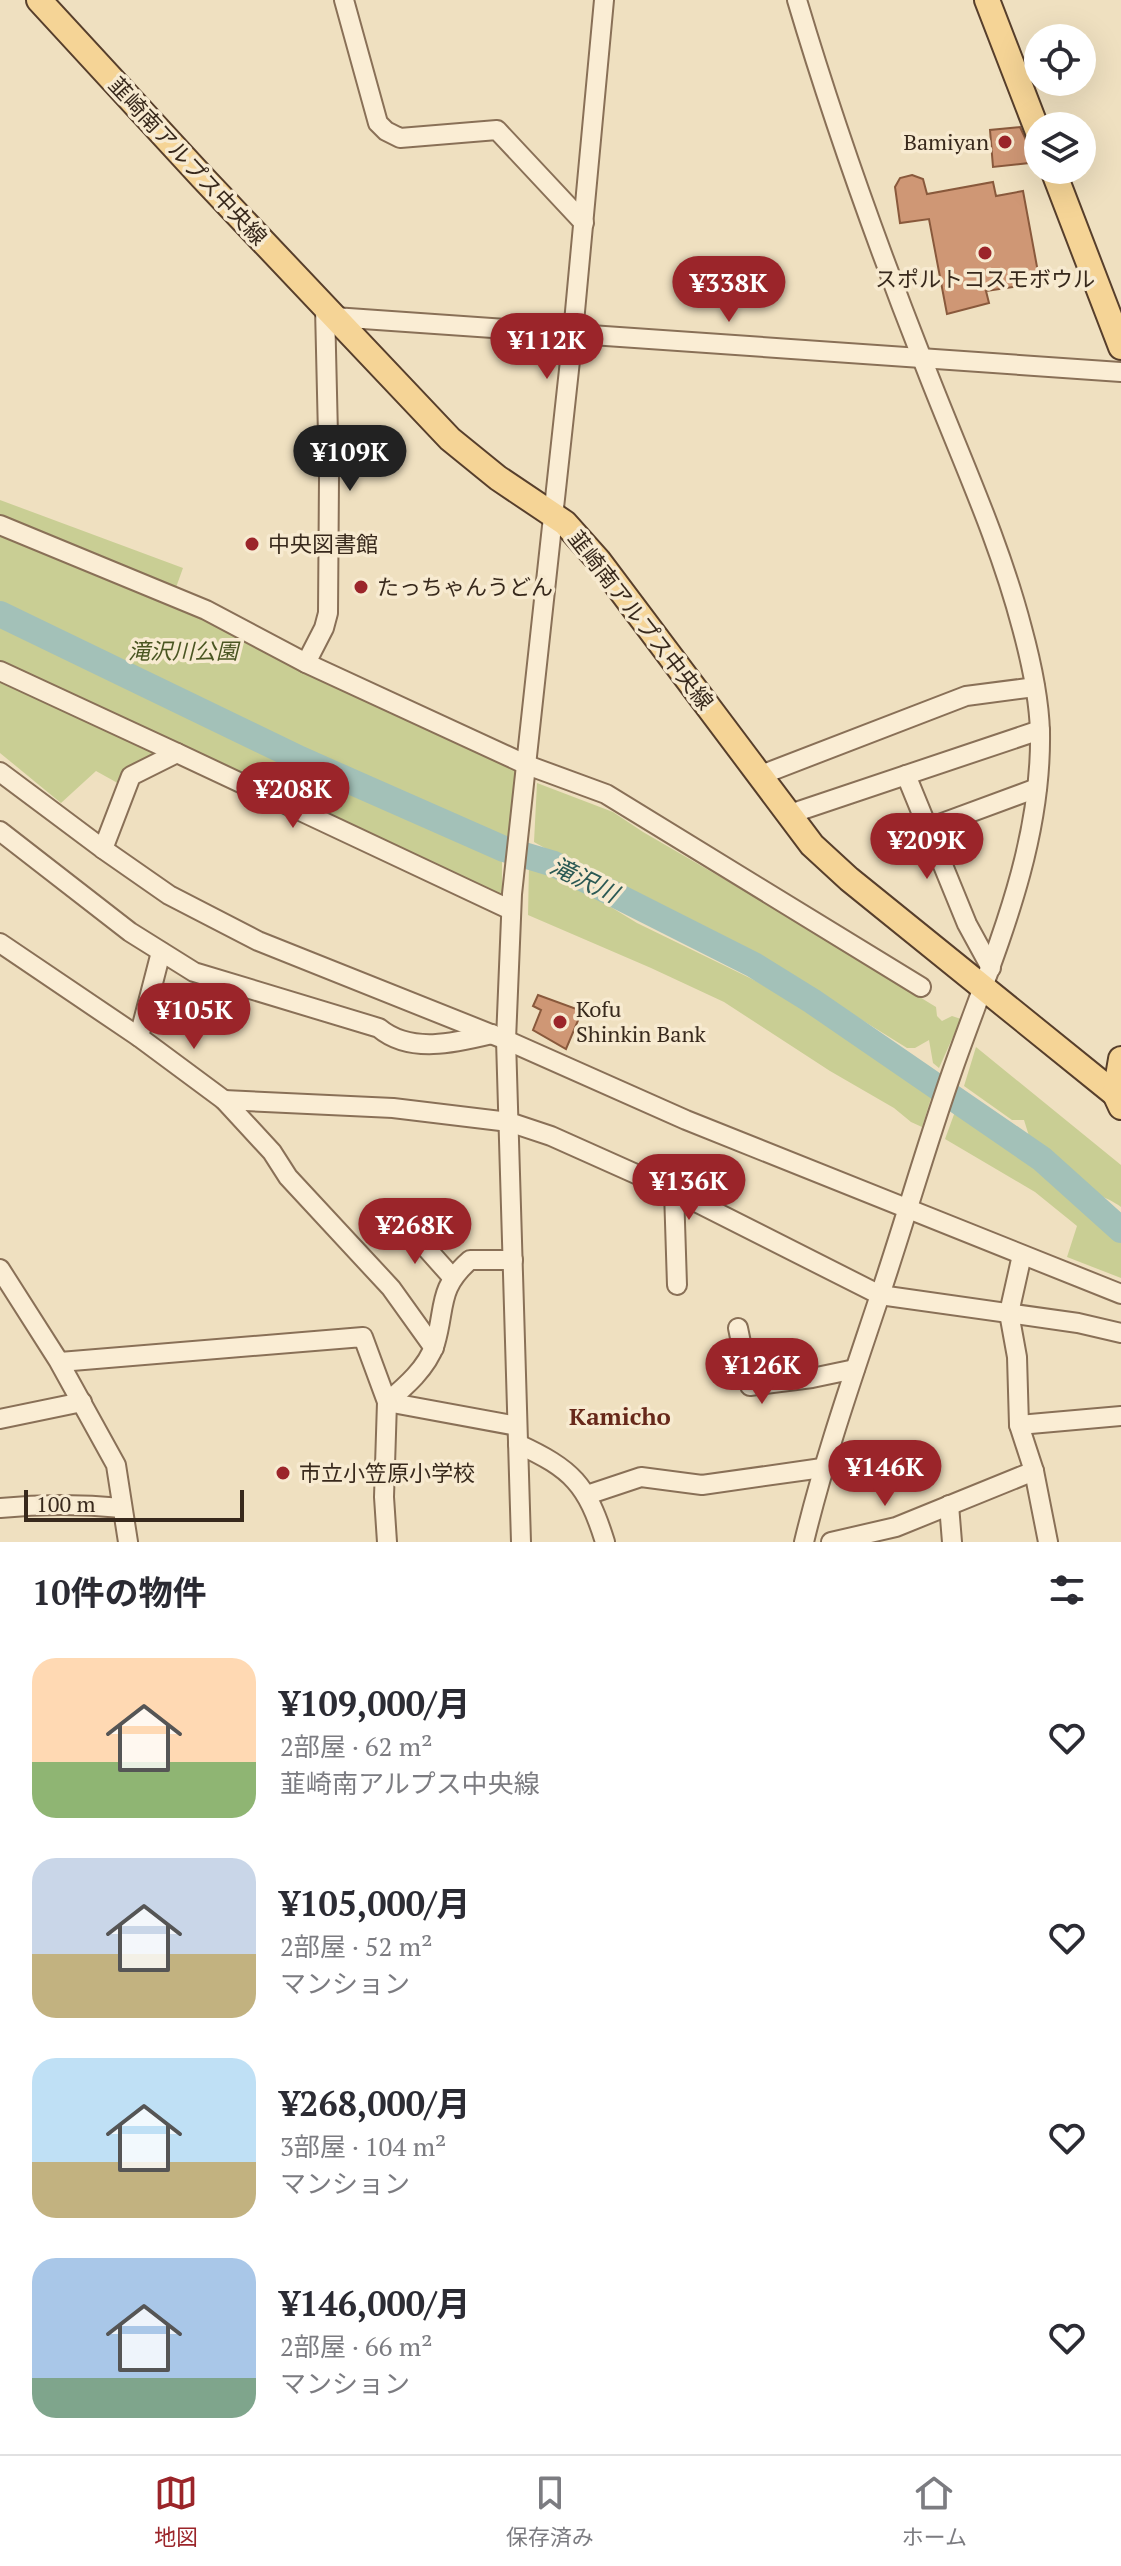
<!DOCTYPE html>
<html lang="ja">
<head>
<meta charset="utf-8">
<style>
	:root { --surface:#fff; --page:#f7f7f7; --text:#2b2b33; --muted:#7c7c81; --line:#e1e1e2; --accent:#9b252a }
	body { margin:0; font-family:"PT Serif","Noto Sans JP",serif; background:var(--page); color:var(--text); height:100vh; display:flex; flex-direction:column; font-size:30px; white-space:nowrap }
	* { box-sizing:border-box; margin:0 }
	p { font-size:26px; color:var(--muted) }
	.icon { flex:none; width:44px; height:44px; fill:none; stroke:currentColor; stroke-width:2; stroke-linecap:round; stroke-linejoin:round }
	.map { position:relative; height:1542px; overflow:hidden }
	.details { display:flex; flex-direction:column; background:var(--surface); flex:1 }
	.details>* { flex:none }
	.tools { position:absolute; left:1024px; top:24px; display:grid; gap:16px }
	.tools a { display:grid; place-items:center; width:72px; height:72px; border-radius:50%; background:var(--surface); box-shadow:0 8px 32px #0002; font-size:40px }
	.scale { position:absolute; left:24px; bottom:20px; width:220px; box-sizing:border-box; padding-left:8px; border:4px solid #38291c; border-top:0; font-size:22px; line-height:28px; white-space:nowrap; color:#38291c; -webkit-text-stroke:6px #f7ead0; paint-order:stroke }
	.price { position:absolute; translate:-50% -68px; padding:0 18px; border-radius:28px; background:var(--accent); color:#fff; font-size:26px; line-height:52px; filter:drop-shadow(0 2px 4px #0008) }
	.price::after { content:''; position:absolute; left:50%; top:48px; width:24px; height:18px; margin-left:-12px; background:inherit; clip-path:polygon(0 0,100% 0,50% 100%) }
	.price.on { background:#222; color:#fff }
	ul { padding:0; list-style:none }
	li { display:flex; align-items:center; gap:24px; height:200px; padding:0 32px }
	li span { display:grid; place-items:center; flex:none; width:224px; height:160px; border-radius:24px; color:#555 }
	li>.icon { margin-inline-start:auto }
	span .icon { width:96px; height:96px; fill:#fffc; stroke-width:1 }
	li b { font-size:34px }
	h2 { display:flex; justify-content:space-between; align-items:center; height:96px; padding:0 32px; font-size:34px }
	.dock { display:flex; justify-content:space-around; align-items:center; height:112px; border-top:2px solid var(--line); background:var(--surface); font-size:22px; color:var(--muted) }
	.dock a { display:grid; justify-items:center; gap:4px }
	.dock .on { color:var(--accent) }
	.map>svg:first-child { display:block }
	.green { fill:#c9ce94 }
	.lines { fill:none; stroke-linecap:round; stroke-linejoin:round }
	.river { stroke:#a3c1b8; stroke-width:26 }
	.building { fill:#cf9775; stroke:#89593c; stroke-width:2 }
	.minor-casing { stroke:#897057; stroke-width:22 }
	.major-casing { stroke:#573f2c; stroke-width:28 }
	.minor { stroke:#faedd4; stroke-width:18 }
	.major { stroke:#f5d496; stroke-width:24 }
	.poi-dot { fill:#9b252a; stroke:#f7ead0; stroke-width:3 }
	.labels { text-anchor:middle; stroke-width:7; stroke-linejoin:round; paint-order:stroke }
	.poi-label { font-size:22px; fill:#38291c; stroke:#f7ead0; text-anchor:start }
	.street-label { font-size:22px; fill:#38291c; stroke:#f7ead0 }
	.park-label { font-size:22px; font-style:italic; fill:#4a5622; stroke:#f7ead0 }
	.water-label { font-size:24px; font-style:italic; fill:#2b5954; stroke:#f7ead0 }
	.neighbourhood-label { font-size:24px; font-weight:bold; fill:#67281a; stroke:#f7ead0 }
</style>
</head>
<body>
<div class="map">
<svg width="1121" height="1542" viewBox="0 0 1121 1542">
	<rect width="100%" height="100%" fill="#efe0c0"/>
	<!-- green -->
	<g class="green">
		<polygon points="0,500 183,568 174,593 0,521"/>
		<polygon points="0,525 527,765 516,855 278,749 0,614"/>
		<polygon points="0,623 215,722 213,731 232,731 502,856 502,899 176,749 123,786 96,771 61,803 0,753"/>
		<polygon points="537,783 613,812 643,832 779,911 936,1007 937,1016 942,1021 952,1016 961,1019 939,1068 933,1063 929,1040 915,1048 907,1048 812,989 738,947 592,873 579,862 570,862 534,842"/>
		<polygon points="529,867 583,890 637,923 756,981 813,1014 933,1092 922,1127 911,1122 894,1108 830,1071 724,1002 651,968 528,915"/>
		<path d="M976 1047 1121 1165V1207C1107 1196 1094 1197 1084 1181L1079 1179 1029 1136 1024 1120H1012L964 1086Z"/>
		<polygon points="956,1109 1046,1170 1121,1239 1121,1278 1067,1257 1077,1226 1035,1192 945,1139"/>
	</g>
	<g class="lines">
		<!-- river -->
		<polyline class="river" points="0,614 300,759 504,849 554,864 754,965 812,1001 1042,1159 1121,1230"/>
	</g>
	<!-- building -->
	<g class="building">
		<polygon points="1020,127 1027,142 1029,163 993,167 990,130"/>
		<polygon points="912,175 923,179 927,194 993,182 996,196 1023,191 1040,283 986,291 989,303 947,314 929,219 900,223 895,187 900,178"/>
		<polygon points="538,995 582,1011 566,1049 533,1030 541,1010 533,1006"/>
	</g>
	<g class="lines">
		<defs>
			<g id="minor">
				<polyline points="344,0 378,123 386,131 400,138 497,130 584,223"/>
				<path d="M797 0C833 121 877 244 923 361 957 450 998 536 1022 628 1031 661 1039 697 1040 732 1042 851 992 958 953 1069 926 1146 904 1224 878 1301 851 1382 824 1459 804 1542"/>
				<polyline points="334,317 1121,372"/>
				<polyline points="0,525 206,610 306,663 527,765 606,794 921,987"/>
				<polyline points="306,663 324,628 328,613 329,478 325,308"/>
				<polyline points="0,671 177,753"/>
				<polyline points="0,772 103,849 169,895 258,941 506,1040 686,1120 1121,1294"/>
				<polyline points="761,775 966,696 1035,687"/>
				<polyline points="906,775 967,924 991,968"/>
				<polyline points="790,814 1040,730"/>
				<path d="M0 831 130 932 194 972 379 1028C410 1054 455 1043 492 1034"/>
				<polyline points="896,840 1037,788"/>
				<polyline points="103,849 131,776 177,753 511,910"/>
				<polyline points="0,943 139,1037 224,1100 272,1152 288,1177 391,1288 434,1348"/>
				<polyline points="139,1037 161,952"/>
				<polyline points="224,1100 393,1108 509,1122 551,1136 674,1191 880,1295 1078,1323 1121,1333"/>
				<polyline points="674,1191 677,1285"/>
				<polyline points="416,1229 427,1249 452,1277"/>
				<polyline points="1022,1255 1009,1313 1017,1357 1019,1425 1034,1471 1048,1542"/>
				<polyline points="0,1269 58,1360 116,1465 128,1542"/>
				<polyline points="738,1328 750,1386 812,1378 855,1369"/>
				<polyline points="60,1362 363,1337 387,1402 384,1497 387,1542"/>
				<path d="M387 1402C405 1387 427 1368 435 1344 446 1307 437 1289 470 1260H513"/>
				<polyline points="387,1402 517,1426"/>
				<polyline points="0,1419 82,1402"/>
				<polyline points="1019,1425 1121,1416"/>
				<path d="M518 1444C572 1469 587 1484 605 1542"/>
				<polyline points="587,1495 641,1477 702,1485 822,1468"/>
				<polyline points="949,1505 952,1542"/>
				<path d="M0 1508C42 1504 81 1504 122 1508"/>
				<polyline points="521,1542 506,1040 512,894 573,333 604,0"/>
				<polyline points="831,1542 896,1527 1034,1471"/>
			</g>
			<g id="major">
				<polyline points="39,0 202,177 450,439 498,478 565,523 598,560 812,845 849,879 1115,1094"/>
				<polyline points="987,0 1038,132"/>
				<polyline points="1053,170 1121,347"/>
				<polyline points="1121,1107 1115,1094 1121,1059"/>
			</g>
		</defs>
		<!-- minor casing -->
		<use href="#minor" class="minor-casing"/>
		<!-- major casing -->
		<use href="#major" class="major-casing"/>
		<!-- minor -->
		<use href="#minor" class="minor"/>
		<!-- major -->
		<use href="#major" class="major"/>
	</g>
	<!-- markers -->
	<g class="poi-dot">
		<circle cx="1005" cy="142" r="8"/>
		<circle cx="985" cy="253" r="8"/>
		<circle cx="252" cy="544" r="8"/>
		<circle cx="361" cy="587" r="8"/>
		<circle cx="560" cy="1022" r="8"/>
		<circle cx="283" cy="1473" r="8"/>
	</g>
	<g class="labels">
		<!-- poi labels -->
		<g class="poi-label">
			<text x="989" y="150" text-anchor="end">Bamiyan</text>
			<text x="985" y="287" text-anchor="middle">スポルトコスモボウル</text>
			<text x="268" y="552">中央図書館</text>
			<text x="377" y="595">たっちゃんうどん</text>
			<text x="576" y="1017">Kofu<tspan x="576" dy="25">Shinkin Bank</tspan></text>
			<text x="299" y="1481">市立小笠原小学校</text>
		</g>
		<!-- street labels -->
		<g class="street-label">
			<text transform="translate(188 161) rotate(47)" y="8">韮崎南アルプス中央線</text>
			<text transform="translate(641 620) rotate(52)" y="8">韮崎南アルプス中央線</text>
		</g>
		<!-- park labels -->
		<g class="park-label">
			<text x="183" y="659">滝沢川公園</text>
		</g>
		<!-- water labels -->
		<g class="water-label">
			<text transform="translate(584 880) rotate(26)" y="8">滝沢川</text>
		</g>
		<!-- neighbourhood labels -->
		<g class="neighbourhood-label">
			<text x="620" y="1425">Kamicho</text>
		</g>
	</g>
</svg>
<div class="tools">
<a><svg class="icon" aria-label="locate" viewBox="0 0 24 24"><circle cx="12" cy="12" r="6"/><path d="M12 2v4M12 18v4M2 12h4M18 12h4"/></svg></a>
<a><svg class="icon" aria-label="layers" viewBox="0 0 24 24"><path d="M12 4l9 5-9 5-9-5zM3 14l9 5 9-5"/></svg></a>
</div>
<div class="scale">100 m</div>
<b class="price" style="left:729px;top:324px">¥338K</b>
<b class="price" style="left:547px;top:381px">¥112K</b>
<b class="price on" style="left:350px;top:493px">¥109K</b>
<b class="price" style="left:293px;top:830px">¥208K</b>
<b class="price" style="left:927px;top:881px">¥209K</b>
<b class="price" style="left:194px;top:1051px">¥105K</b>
<b class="price" style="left:689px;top:1222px">¥136K</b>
<b class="price" style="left:415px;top:1266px">¥268K</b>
<b class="price" style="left:762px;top:1406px">¥126K</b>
<b class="price" style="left:885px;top:1508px">¥146K</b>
</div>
<section class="details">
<h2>10件の物件<svg class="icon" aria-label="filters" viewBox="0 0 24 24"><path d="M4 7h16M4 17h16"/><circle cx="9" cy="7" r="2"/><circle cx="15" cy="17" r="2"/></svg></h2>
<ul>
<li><span style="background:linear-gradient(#ffd9b3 65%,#8fb573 0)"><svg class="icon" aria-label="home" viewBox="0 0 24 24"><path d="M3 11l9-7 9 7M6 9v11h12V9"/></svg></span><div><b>¥109,000/月</b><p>2部屋 · 62 m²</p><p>韮崎南アルプス中央線</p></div><svg class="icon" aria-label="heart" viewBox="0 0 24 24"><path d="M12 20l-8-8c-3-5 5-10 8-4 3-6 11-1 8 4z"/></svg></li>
<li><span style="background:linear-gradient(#c9d6e8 60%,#c2b280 0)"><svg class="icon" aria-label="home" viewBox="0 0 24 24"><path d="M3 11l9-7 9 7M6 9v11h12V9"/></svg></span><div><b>¥105,000/月</b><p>2部屋 · 52 m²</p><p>マンション</p></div><svg class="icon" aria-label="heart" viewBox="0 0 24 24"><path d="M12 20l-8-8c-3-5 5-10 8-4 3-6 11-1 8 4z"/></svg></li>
<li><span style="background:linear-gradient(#bfe0f5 65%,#c2b280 0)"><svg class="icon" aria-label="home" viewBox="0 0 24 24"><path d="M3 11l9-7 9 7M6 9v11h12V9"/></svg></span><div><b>¥268,000/月</b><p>3部屋 · 104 m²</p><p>マンション</p></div><svg class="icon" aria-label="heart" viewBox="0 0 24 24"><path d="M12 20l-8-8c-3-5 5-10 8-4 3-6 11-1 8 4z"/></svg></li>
<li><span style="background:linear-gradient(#a9c7e8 75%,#7fa58c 0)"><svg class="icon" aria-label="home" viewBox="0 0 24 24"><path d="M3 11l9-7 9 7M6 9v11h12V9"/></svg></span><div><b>¥146,000/月</b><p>2部屋 · 66 m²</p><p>マンション</p></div><svg class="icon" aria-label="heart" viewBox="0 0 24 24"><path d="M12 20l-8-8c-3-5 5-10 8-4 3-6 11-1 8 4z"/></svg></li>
</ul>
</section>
<nav class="dock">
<a class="on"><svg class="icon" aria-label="map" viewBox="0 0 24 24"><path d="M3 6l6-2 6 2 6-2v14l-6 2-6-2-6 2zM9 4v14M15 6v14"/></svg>地図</a>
<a><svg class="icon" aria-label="saved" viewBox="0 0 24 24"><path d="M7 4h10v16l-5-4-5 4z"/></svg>保存済み</a>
<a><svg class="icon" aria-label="home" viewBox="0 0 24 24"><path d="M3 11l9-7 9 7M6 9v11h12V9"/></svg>ホーム</a>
</nav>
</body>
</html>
